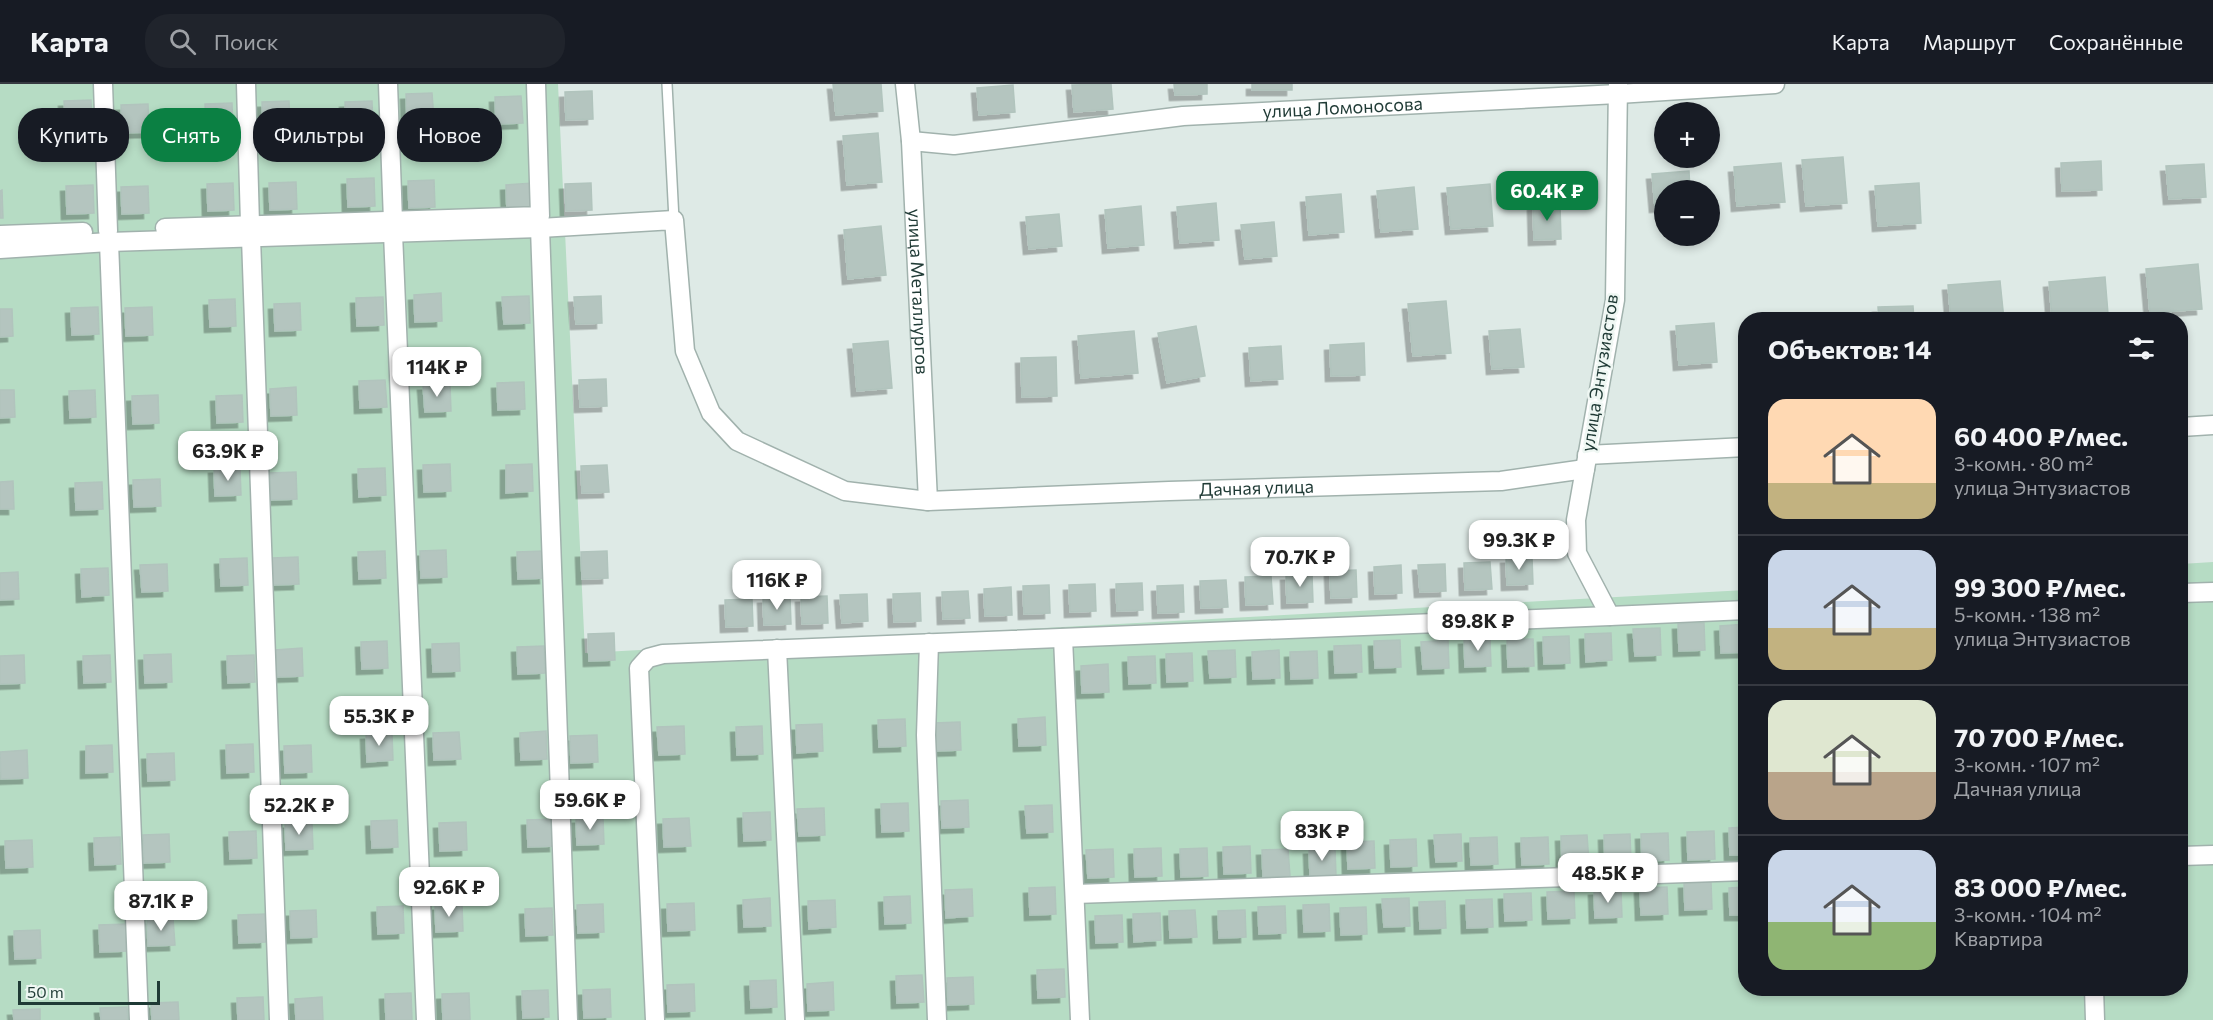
<!DOCTYPE html>
<html lang="ru">
<head>
<meta charset="utf-8">
<style>
	:root { --surface:#171b24; --page:#20242c; --text:#f1f3f6; --muted:#9ea1a6; --line:#363941; --accent:#0b8043 }
	body { margin:0; font-family:Commissioner,sans-serif; background:var(--page); color:var(--text); height:100vh; display:flex; flex-direction:column; font-size:22px; white-space:nowrap }
	* { box-sizing:border-box; margin:0 }
	p { font-size:20px; color:var(--muted) }
	.icon { flex:none; width:33px; height:33px; fill:none; stroke:currentColor; stroke-width:2; stroke-linecap:round; stroke-linejoin:round }
	.map { position:relative; flex:1; overflow:hidden }
	.side { position:absolute; left:1738px; top:228px; width:450px; height:684px; display:flex; flex-direction:column; background:var(--surface); border-radius:24px; box-shadow:0 3px 9px #0003 }
	.side>* { flex:none }
	.banner { position:absolute; left:18px; top:24px; width:570px; height:54px; display:flex; gap:12px }
	.controls { position:absolute; left:1654px; top:18px; display:grid; gap:12px }
	.controls a { display:grid; place-items:center; width:66px; height:66px; border-radius:50%; background:var(--surface); box-shadow:0 3px 9px #0003; font-size:30px }
	.scale { position:absolute; left:18px; bottom:15px; width:142px; box-sizing:border-box; padding-left:6px; border:3px solid #1f3a35; border-top:0; font-size:16px; line-height:21px; white-space:nowrap; color:#1f3a35; -webkit-text-stroke:4px #eff7f3; paint-order:stroke }
	.price { position:absolute; translate:-50% -51px; padding:0 14px; border-radius:12px; background:#fff; color:#222; font-size:20px; line-height:39px; filter:drop-shadow(0 2px 3px #0008) }
	.price::after { content:''; position:absolute; left:50%; top:36px; width:18px; height:14px; margin-left:-9px; background:inherit; clip-path:polygon(0 0,100% 0,50% 100%) }
	.price.on { background:var(--accent); color:#fff }
	ul { padding:0; list-style:none }
	li { display:flex; align-items:center; gap:18px; height:150px; padding:0 30px }
	li+li { border-top:2px solid var(--line) }
	li span { display:grid; place-items:center; flex:none; width:168px; height:120px; border-radius:18px; color:#555 }
	li>.icon { margin-inline-start:auto }
	span .icon { width:72px; height:72px; fill:#fffc; stroke-width:1 }
	li b { font-size:26px }
	h2 { display:flex; justify-content:space-between; align-items:center; height:72px; padding:0 30px; font-size:26px }
	.pill { padding:0 21px; border-radius:24px; background:var(--surface); box-shadow:0 3px 9px #0003; font-size:21px; line-height:54px }
	.pill.on { background:var(--accent); color:#fff }
	header { display:flex; align-items:center; gap:36px; box-sizing:border-box; height:84px; padding:0 30px; background:var(--surface); border-bottom:2px solid var(--line) }
	header strong { font-size:28px }
	nav { display:flex; gap:33px; margin-inline-start:auto; font-size:21px }
	.search { width:420px; height:54px; background:var(--page); display:flex; align-items:center; gap:15px; box-sizing:border-box; padding:0 21px; border-radius:24px; color:var(--muted); font-size:22px }
	.map>svg:first-child { display:block }
	.green { fill:#b6dcc4 }
	.building { fill:#b4c5bf; stroke:#b1c4bd; stroke-width:1.5; filter:url(#shadow) }
	.lines { fill:none; stroke-linecap:round; stroke-linejoin:round }
	.service-casing { stroke:#a1b2ad; stroke-width:12 }
	.minor-casing { stroke:#a1b2ad; stroke-width:21 }
	.tertiary-casing { stroke:#a1b2ad; stroke-width:21 }
	.service { stroke:#fff; stroke-width:9 }
	.minor { stroke:#fff; stroke-width:18 }
	.tertiary { stroke:#fff; stroke-width:18 }
	.labels { text-anchor:middle; stroke-width:5; stroke-linejoin:round; paint-order:stroke }
	.street-label { font-size:18px; fill:#1f3a35; stroke:#eff7f3 }
</style>
</head>
<body>
<header>
<strong>Карта</strong>
<div class="search"><svg class="icon" aria-label="search" viewBox="0 0 24 24"><circle cx="10" cy="10" r="6"/><path d="M15 15l6 6"/></svg>Поиск</div>
<nav><a>Карта</a><a>Маршрут</a><a>Сохранённые</a></nav>
</header>
<div class="map">
<svg width="2213" height="936" viewBox="0 0 2213 936">
	<defs>
		<filter id="shadow"><feDropShadow dx="-5.5" dy="5.5" stdDeviation="0" flood-color="#0004"/></filter>
	</defs>
	<rect width="100%" height="100%" fill="#deeae6"/>
	<!-- green -->
	<polygon class="green" points="0,0 558,0 585,569 1746,506 1746,904 2181,904 2181,480 2213,478 2213,936 0,936"/>
	<!-- building -->
	<g class="building">
		<polygon points="833,0 881,0 883,27 836,31"/>
		<polygon points="1111,0 1113,25 1074,28 1072,1"/>
		<polygon points="1174,0 1207,0 1207,10 1175,11"/>
		<rect x="1252" y="0" width="40" height="6"/>
		<polygon points="1013,1 1015,28 979,31 977,4"/>
		<polygon points="592,7 593,35 566,36 565,8"/>
		<polygon points="432,9 434,36 407,37 406,10"/>
		<polygon points="521,12 523,39 496,40 495,13"/>
		<polygon points="91,16 92,43 66,44 64,17"/>
		<polygon points="289,17 290,45 263,46 262,18"/>
		<polygon points="372,17 373,44 346,45 345,18"/>
		<polygon points="232,19 233,46 206,47 205,20"/>
		<polygon points="148,20 149,48 122,49 121,21"/>
		<polygon points="878,49 882,98 847,101 843,52"/>
		<polygon points="1843,73 1847,119 1806,122 1802,76"/>
		<polygon points="2101,77 2102,106 2062,107 2061,79"/>
		<polygon points="1781,79 1785,118 1737,122 1734,83"/>
		<polygon points="2204,80 2206,113 2169,115 2166,82"/>
		<polygon points="1689,87 1690,106 1665,106 1665,122 1655,123 1652,90"/>
		<polygon points="374,94 375,122 348,123 347,95"/>
		<polygon points="434,96 435,123 409,124 408,97"/>
		<polygon points="296,98 297,125 270,126 269,99"/>
		<polygon points="233,99 234,126 208,127 207,100"/>
		<polygon points="533,99 534,127 507,128 506,101"/>
		<polygon points="591,99 592,126 566,127 565,100"/>
		<polygon points="1919,99 1921,139 1878,142 1875,102"/>
		<polygon points="1490,100 1493,142 1451,145 1447,104"/>
		<polygon points="93,101 94,129 67,130 66,102"/>
		<polygon points="148,102 149,129 122,130 121,103"/>
		<polygon points="1414,103 1418,145 1381,148 1377,107"/>
		<polygon points="2,106 3,134 0,134 0,107"/>
		<polygon points="1341,110 1344,148 1309,151 1306,113"/>
		<polygon points="1216,119 1219,156 1180,159 1177,123"/>
		<polygon points="1560,120 1561,155 1534,156 1533,121"/>
		<polygon points="1141,122 1144,161 1108,164 1105,126"/>
		<polygon points="1059,130 1062,162 1029,165 1026,133"/>
		<polygon points="1274,138 1277,172 1245,175 1241,141"/>
		<polygon points="881,142 886,191 848,195 844,146"/>
		<polygon points="2198,180 2202,225 2150,229 2146,185"/>
		<polygon points="2105,193 2108,230 2052,234 2049,198"/>
		<polygon points="2000,197 2004,236 1951,236 1948,201"/>
		<polygon points="441,209 442,237 415,238 414,211"/>
		<polygon points="529,212 530,239 504,240 502,213"/>
		<polygon points="601,212 602,239 576,240 574,213"/>
		<polygon points="383,213 384,241 357,242 356,214"/>
		<polygon points="235,215 236,242 210,243 209,216"/>
		<polygon points="1446,217 1451,269 1413,272 1408,220"/>
		<polygon points="300,219 301,246 275,247 274,220"/>
		<polygon points="1913,222 1914,236 1879,236 1878,223"/>
		<polygon points="98,223 99,250 72,251 71,224"/>
		<polygon points="152,223 153,251 126,252 125,224"/>
		<polygon points="0,225 12,225 13,252 0,253"/>
		<polygon points="1794,231 1794,236 1765,236 1765,232"/>
		<polygon points="1714,239 1717,278 1679,281 1676,242"/>
		<polygon points="1196,242 1205,292 1167,299 1158,249"/>
		<polygon points="1520,245 1524,283 1492,285 1489,247"/>
		<polygon points="1134,247 1138,289 1081,294 1078,252"/>
		<polygon points="888,257 892,304 857,307 853,260"/>
		<polygon points="1364,259 1365,291 1331,292 1330,261"/>
		<polygon points="1281,262 1283,295 1251,297 1249,264"/>
		<polygon points="1056,273 1057,312 1022,313 1021,274"/>
		<polygon points="606,295 607,322 580,323 579,296"/>
		<polygon points="385,296 387,323 360,324 359,297"/>
		<polygon points="524,298 525,325 498,326 497,299"/>
		<polygon points="450,300 451,327 425,328 423,301"/>
		<polygon points="296,303 297,331 271,332 270,305"/>
		<polygon points="0,306 14,306 15,333 0,334"/>
		<polygon points="95,306 96,333 70,334 69,307"/>
		<polygon points="158,311 159,339 133,340 132,312"/>
		<polygon points="242,311 243,338 217,339 216,312"/>
		<polygon points="450,380 451,407 424,408 423,381"/>
		<polygon points="532,380 533,407 506,409 506,381"/>
		<polygon points="607,381 609,408 582,409 581,382"/>
		<polygon points="240,383 241,411 215,412 214,384"/>
		<polygon points="385,384 386,411 359,413 358,385"/>
		<polygon points="296,388 297,415 271,416 270,389"/>
		<polygon points="160,395 161,422 134,423 133,396"/>
		<polygon points="13,397 14,425 0,425 0,398"/>
		<polygon points="102,398 103,425 76,426 75,399"/>
		<polygon points="446,466 447,493 421,494 420,467"/>
		<polygon points="385,467 386,494 359,495 358,468"/>
		<polygon points="543,467 545,494 518,495 517,468"/>
		<polygon points="607,467 608,494 582,495 581,468"/>
		<polygon points="298,473 299,500 273,501 272,474"/>
		<polygon points="1532,473 1533,500 1507,501 1506,474"/>
		<polygon points="247,474 248,501 221,502 220,475"/>
		<polygon points="1490,478 1492,505 1465,506 1464,479"/>
		<polygon points="167,480 168,507 142,508 140,481"/>
		<polygon points="1445,480 1446,507 1420,508 1418,481"/>
		<polygon points="1401,481 1402,509 1375,510 1374,483"/>
		<polygon points="108,484 109,511 82,513 81,485"/>
		<polygon points="1356,486 1357,513 1331,514 1330,487"/>
		<polygon points="18,488 19,515 0,516 0,489"/>
		<polygon points="1312,490 1313,518 1287,519 1286,491"/>
		<polygon points="1271,492 1273,520 1246,521 1245,493"/>
		<polygon points="1226,496 1228,523 1201,524 1200,497"/>
		<polygon points="1142,499 1143,526 1117,527 1116,500"/>
		<polygon points="1095,500 1096,527 1070,528 1069,501"/>
		<polygon points="1049,501 1050,529 1024,530 1023,502"/>
		<polygon points="1183,501 1184,528 1158,529 1157,502"/>
		<polygon points="1011,503 1012,531 985,532 984,505"/>
		<polygon points="968,507 970,534 943,535 942,508"/>
		<polygon points="920,509 921,537 894,538 893,510"/>
		<polygon points="867,510 868,537 842,539 840,511"/>
		<polygon points="790,512 791,540 764,541 763,514"/>
		<polygon points="827,512 828,539 802,540 801,513"/>
		<polygon points="752,515 753,542 726,543 725,516"/>
		<polygon points="1704,539 1705,566 1679,567 1678,540"/>
		<polygon points="1746,540 1746,568 1721,569 1720,542"/>
		<polygon points="1660,544 1661,571 1635,572 1633,545"/>
		<polygon points="614,549 615,576 589,577 588,550"/>
		<polygon points="1611,549 1612,576 1586,578 1585,550"/>
		<polygon points="1569,552 1570,579 1544,580 1543,553"/>
		<polygon points="1490,554 1491,582 1465,583 1464,555"/>
		<polygon points="1533,555 1534,582 1508,583 1507,556"/>
		<polygon points="1400,556 1401,583 1375,584 1374,557"/>
		<polygon points="1448,556 1449,584 1423,585 1421,558"/>
		<polygon points="387,557 388,584 362,585 361,558"/>
		<polygon points="459,559 460,587 433,588 432,560"/>
		<polygon points="1361,561 1362,588 1335,589 1334,562"/>
		<polygon points="544,562 545,589 518,590 517,563"/>
		<polygon points="302,564 303,592 277,593 275,566"/>
		<polygon points="1235,566 1236,593 1210,594 1208,567"/>
		<polygon points="1279,566 1280,594 1253,595 1252,568"/>
		<polygon points="1317,567 1318,594 1291,595 1290,568"/>
		<polygon points="1192,569 1193,597 1167,598 1166,570"/>
		<polygon points="171,570 172,598 145,599 144,571"/>
		<polygon points="24,571 25,599 0,600 0,572"/>
		<polygon points="110,571 111,598 84,599 83,572"/>
		<polygon points="254,571 255,598 228,599 227,572"/>
		<polygon points="1155,572 1156,599 1129,600 1128,573"/>
		<polygon points="1108,580 1109,608 1082,609 1081,582"/>
		<polygon points="1045,633 1046,661 1019,662 1018,635"/>
		<polygon points="905,635 906,662 879,663 878,636"/>
		<polygon points="960,638 961,666 934,667 933,639"/>
		<polygon points="822,640 823,667 797,669 796,641"/>
		<polygon points="684,642 685,670 659,671 657,643"/>
		<polygon points="762,642 763,670 737,671 736,643"/>
		<polygon points="546,647 547,675 521,676 520,649"/>
		<polygon points="459,648 461,675 434,676 433,649"/>
		<polygon points="392,649 393,676 367,678 366,650"/>
		<polygon points="597,651 598,678 571,679 570,652"/>
		<polygon points="253,660 254,688 227,689 226,661"/>
		<polygon points="112,661 113,688 86,689 86,662"/>
		<polygon points="311,661 312,688 285,689 284,662"/>
		<polygon points="27,666 28,694 1,695 0,668"/>
		<polygon points="174,669 175,696 148,697 147,670"/>
		<polygon points="968,716 969,743 942,744 941,717"/>
		<polygon points="908,719 909,747 882,748 881,720"/>
		<polygon points="1052,721 1053,748 1027,749 1025,722"/>
		<polygon points="824,724 825,751 799,752 797,725"/>
		<polygon points="770,728 771,756 744,757 743,729"/>
		<polygon points="603,733 604,760 577,761 576,734"/>
		<polygon points="689,734 691,762 664,763 663,735"/>
		<polygon points="554,735 555,762 528,763 527,736"/>
		<polygon points="397,736 398,763 372,764 371,737"/>
		<polygon points="312,738 313,765 286,766 285,739"/>
		<polygon points="466,738 467,766 440,767 439,739"/>
		<polygon points="1746,743 1746,771 1730,771 1729,744"/>
		<polygon points="256,747 257,774 230,775 229,748"/>
		<polygon points="1714,747 1715,775 1688,776 1687,748"/>
		<polygon points="1668,749 1669,776 1642,777 1641,750"/>
		<polygon points="169,750 170,778 144,779 143,751"/>
		<polygon points="1461,750 1462,777 1436,778 1434,751"/>
		<polygon points="1630,750 1631,777 1605,778 1604,751"/>
		<polygon points="1587,751 1589,779 1562,780 1561,752"/>
		<polygon points="120,753 121,780 95,781 94,754"/>
		<polygon points="1497,753 1498,780 1471,781 1470,754"/>
		<polygon points="1548,753 1549,780 1522,781 1521,754"/>
		<polygon points="1416,755 1417,782 1391,783 1390,756"/>
		<polygon points="32,756 33,783 6,784 5,757"/>
		<polygon points="1374,757 1375,784 1348,785 1347,758"/>
		<polygon points="1250,762 1251,789 1224,790 1223,763"/>
		<polygon points="1161,764 1162,792 1135,793 1134,765"/>
		<polygon points="1207,764 1208,792 1181,793 1180,765"/>
		<polygon points="1335,764 1336,791 1310,792 1309,765"/>
		<polygon points="1113,765 1114,793 1088,794 1086,766"/>
		<polygon points="1288,765 1290,792 1263,793 1262,766"/>
		<polygon points="1711,798 1712,825 1685,826 1684,799"/>
		<polygon points="1055,803 1056,830 1030,831 1029,804"/>
		<polygon points="1667,803 1668,830 1641,831 1640,804"/>
		<polygon points="1746,803 1746,831 1730,831 1729,804"/>
		<polygon points="972,805 973,832 946,834 945,806"/>
		<polygon points="1621,805 1622,833 1595,834 1594,806"/>
		<polygon points="1574,807 1575,834 1548,835 1547,808"/>
		<polygon points="1531,809 1532,836 1505,837 1504,810"/>
		<polygon points="910,812 911,839 885,840 884,813"/>
		<polygon points="770,814 771,842 744,843 743,816"/>
		<polygon points="1409,814 1410,842 1384,843 1382,815"/>
		<polygon points="1492,815 1493,843 1467,844 1466,816"/>
		<polygon points="835,816 836,843 809,845 808,817"/>
		<polygon points="1445,817 1446,844 1420,845 1419,818"/>
		<polygon points="694,819 695,846 668,847 667,820"/>
		<polygon points="462,820 463,847 436,848 435,821"/>
		<polygon points="603,820 604,848 578,849 577,821"/>
		<polygon points="1329,820 1330,847 1304,848 1303,821"/>
		<polygon points="403,822 404,849 378,850 377,823"/>
		<polygon points="1285,822 1286,849 1259,850 1258,823"/>
		<polygon points="1366,823 1367,850 1341,851 1340,824"/>
		<polygon points="552,824 553,851 526,852 525,825"/>
		<polygon points="316,826 317,853 291,854 290,827"/>
		<polygon points="1195,826 1197,853 1170,854 1169,827"/>
		<polygon points="1245,826 1246,853 1219,854 1218,827"/>
		<polygon points="1160,829 1161,856 1134,858 1133,830"/>
		<polygon points="265,830 266,858 239,859 238,831"/>
		<polygon points="1122,831 1123,858 1096,859 1095,832"/>
		<polygon points="173,834 175,861 148,862 147,835"/>
		<polygon points="126,840 127,867 100,868 99,841"/>
		<polygon points="40,846 41,874 15,875 14,847"/>
		<polygon points="1064,885 1065,913 1038,914 1037,886"/>
		<polygon points="922,891 924,918 897,919 896,892"/>
		<polygon points="973,893 974,920 948,921 947,894"/>
		<polygon points="776,896 777,923 751,924 750,897"/>
		<polygon points="833,898 834,926 808,927 807,900"/>
		<polygon points="694,900 695,927 668,928 667,901"/>
		<polygon points="610,905 611,933 584,934 583,906"/>
		<polygon points="548,906 549,933 523,934 522,907"/>
		<polygon points="411,909 412,936 386,936 385,910"/>
		<polygon points="469,909 470,936 443,936 442,910"/>
		<polygon points="263,913 264,936 238,936 237,914"/>
		<polygon points="322,913 323,936 296,936 295,915"/>
		<polygon points="178,918 179,936 152,936 151,919"/>
		<polygon points="127,923 128,936 101,936 100,924"/>
		<polygon points="40,925 40,936 14,936 13,926"/>
	</g>
	<g class="lines">
		<defs>
			<polyline id="service" points="667,0 674,136"/>
			<g id="minor">
				<polyline points="103,0 108,147"/>
				<polyline points="246,0 250,140"/>
				<polyline points="388,0 393,137"/>
				<path id="s1" d="M905 0 911 57 928 417"/>
				<path id="s2" d="M911 57 954 61 1183 32 1618 10"/>
				<polyline points="165,144 540,132 536,0"/>
				<polyline points="540,144 568,936"/>
				<polyline points="393,149 426,936"/>
				<polyline points="0,151 83,148"/>
				<polyline points="251,154 279,936"/>
				<polyline points="109,158 139,936"/>
				<path id="s3" d="M0 165 109 158 540 144 674 136 685 267 711 329 737 357 845 407 928 417 1169 407 1501 397 1585 385"/>
				<polyline points="2181,343 2213,341"/>
				<polyline points="1587,371 1746,363"/>
				<polyline points="2181,509 2213,508"/>
				<polyline points="1063,554 1080,936"/>
				<polyline points="929,559 926,651 937,936"/>
				<polyline points="777,565 795,936"/>
				<polyline points="2181,772 2213,771"/>
				<polyline points="1075,810 1746,787"/>
				<polyline points="655,936 639,584 648,574 663,570 1610,532"/>
			</g>
			<g id="tertiary">
				<polyline points="1618,0 1615,216 1576,436 1577,469 1610,532 1746,526"/>
				<polyline points="1618,10 1775,0"/>
				<polyline points="2094,904 2095,936"/>
			</g>
		</defs>
		<!-- service casing -->
		<use href="#service" class="service-casing"/>
		<!-- minor casing -->
		<use href="#minor" class="minor-casing"/>
		<!-- tertiary casing -->
		<use href="#tertiary" class="tertiary-casing"/>
		<!-- service -->
		<use href="#service" class="service"/>
		<!-- minor -->
		<use href="#minor" class="minor"/>
		<!-- tertiary -->
		<use href="#tertiary" class="tertiary"/>
	</g>
	<g class="labels">
		<!-- street labels -->
		<g class="street-label">
			<text dy="6" stroke="none"><textPath href="#s2" startOffset="434">улица Ломоносова</textPath></text>
			<text dy="6" stroke="none"><textPath href="#s1" startOffset="208">улица Металлургов</textPath></text>
			<text transform="translate(1600 289) rotate(-81)" y="6">улица Энтузиастов</text>
			<text dy="6" stroke="none"><textPath href="#s3" startOffset="1443">Дачная улица</textPath></text>
		</g>
	</g>
</svg>
<div class="controls">
<a>+</a>
<a>−</a>
</div>
<div class="scale">50 m</div>
<b class="price on" style="left:1547px;top:138px">60.4K ₽</b>
<b class="price" style="left:437px;top:314px">114K ₽</b>
<b class="price" style="left:228px;top:398px">63.9K ₽</b>
<b class="price" style="left:1519px;top:487px">99.3K ₽</b>
<b class="price" style="left:1300px;top:504px">70.7K ₽</b>
<b class="price" style="left:777px;top:527px">116K ₽</b>
<b class="price" style="left:1478px;top:568px">89.8K ₽</b>
<b class="price" style="left:379px;top:663px">55.3K ₽</b>
<b class="price" style="left:590px;top:747px">59.6K ₽</b>
<b class="price" style="left:299px;top:752px">52.2K ₽</b>
<b class="price" style="left:1322px;top:778px">83K ₽</b>
<b class="price" style="left:1608px;top:820px">48.5K ₽</b>
<b class="price" style="left:449px;top:834px">92.6K ₽</b>
<b class="price" style="left:161px;top:848px">87.1K ₽</b>
<div class="banner">
<a class="pill">Купить</a>
<a class="pill on">Снять</a>
<a class="pill">Фильтры</a>
<a class="pill">Новое</a>
</div>
<section class="side">
<h2>Объектов: 14<svg class="icon" aria-label="filters" viewBox="0 0 24 24"><path d="M4 7h16M4 17h16"/><circle cx="9" cy="7" r="2"/><circle cx="15" cy="17" r="2"/></svg></h2>
<ul>
<li><span style="background:linear-gradient(#ffd9b3 70%,#c2b280 0)"><svg class="icon" aria-label="home" viewBox="0 0 24 24"><path d="M3 11l9-7 9 7M6 9v11h12V9"/></svg></span><div><b>60 400 ₽/мес.</b><p>3-комн. · 80 m²</p><p>улица Энтузиастов</p></div></li>
<li><span style="background:linear-gradient(#c9d6e8 65%,#c2b280 0)"><svg class="icon" aria-label="home" viewBox="0 0 24 24"><path d="M3 11l9-7 9 7M6 9v11h12V9"/></svg></span><div><b>99 300 ₽/мес.</b><p>5-комн. · 138 m²</p><p>улица Энтузиастов</p></div></li>
<li><span style="background:linear-gradient(#dfe7d0 60%,#b9a48a 0)"><svg class="icon" aria-label="home" viewBox="0 0 24 24"><path d="M3 11l9-7 9 7M6 9v11h12V9"/></svg></span><div><b>70 700 ₽/мес.</b><p>3-комн. · 107 m²</p><p>Дачная улица</p></div></li>
<li><span style="background:linear-gradient(#c9d6e8 60%,#8fb573 0)"><svg class="icon" aria-label="home" viewBox="0 0 24 24"><path d="M3 11l9-7 9 7M6 9v11h12V9"/></svg></span><div><b>83 000 ₽/мес.</b><p>3-комн. · 104 m²</p><p>Квартира</p></div></li>
</ul>
</section>
</div>
</body>
</html>
